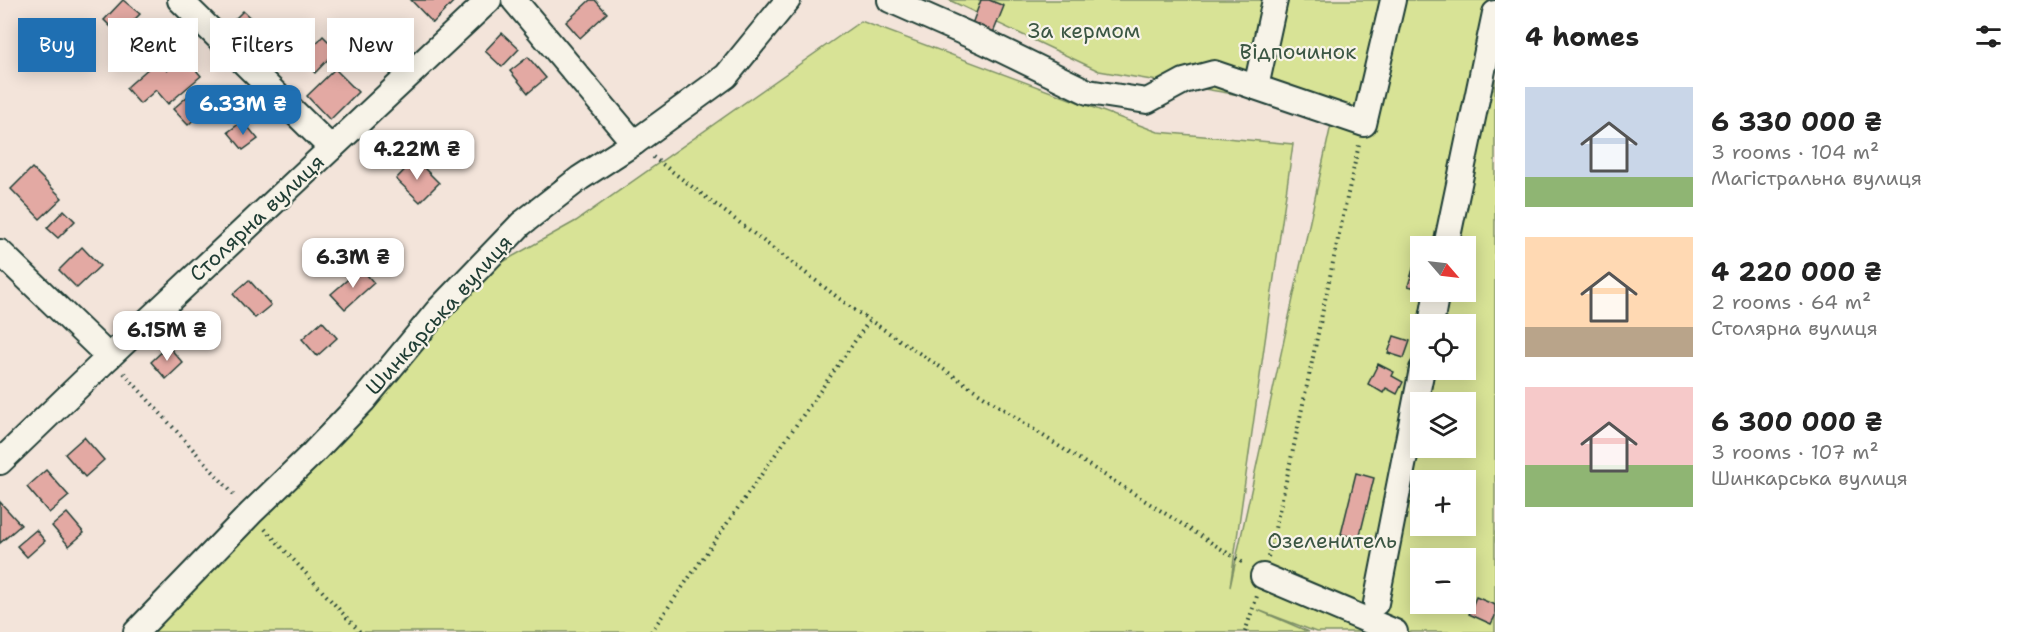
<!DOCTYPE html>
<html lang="en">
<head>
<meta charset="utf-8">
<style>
	:root { --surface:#fff; --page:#f2f2f2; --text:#222; --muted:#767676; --accent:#1f6fb2 }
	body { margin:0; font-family:"Shantell Sans",sans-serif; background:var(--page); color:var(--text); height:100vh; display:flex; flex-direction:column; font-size:22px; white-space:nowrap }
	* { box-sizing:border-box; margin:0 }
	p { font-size:20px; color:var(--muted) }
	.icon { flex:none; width:33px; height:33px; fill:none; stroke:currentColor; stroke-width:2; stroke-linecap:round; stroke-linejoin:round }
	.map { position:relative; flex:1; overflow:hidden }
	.sheet { display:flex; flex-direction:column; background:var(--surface); width:540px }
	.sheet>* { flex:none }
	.hud { position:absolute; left:18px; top:18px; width:570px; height:54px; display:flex; gap:12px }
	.needle { width:39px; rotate:118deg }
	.buttons { position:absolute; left:1410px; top:236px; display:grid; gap:12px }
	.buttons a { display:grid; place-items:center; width:66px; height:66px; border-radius:0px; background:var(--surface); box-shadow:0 3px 15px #0003; font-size:30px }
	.price { position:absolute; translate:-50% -51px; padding:0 14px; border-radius:12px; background:#fff; color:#222; font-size:20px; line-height:39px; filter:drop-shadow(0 2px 3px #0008) }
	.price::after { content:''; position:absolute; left:50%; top:36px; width:18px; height:14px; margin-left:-9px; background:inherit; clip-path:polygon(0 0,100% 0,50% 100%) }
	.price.active { background:var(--accent); color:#fff }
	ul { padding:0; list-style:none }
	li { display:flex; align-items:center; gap:18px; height:150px; padding:0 30px }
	li span { display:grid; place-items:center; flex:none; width:168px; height:120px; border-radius:0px; color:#555 }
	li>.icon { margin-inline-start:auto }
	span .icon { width:72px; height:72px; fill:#fffc; stroke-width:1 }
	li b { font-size:26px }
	h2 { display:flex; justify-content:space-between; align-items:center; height:72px; padding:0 30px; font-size:26px }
	.pill { padding:0 21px; border-radius:0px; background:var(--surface); box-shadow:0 3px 15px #0003; font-size:21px; line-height:54px }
	.pill.active { background:var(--accent); color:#fff }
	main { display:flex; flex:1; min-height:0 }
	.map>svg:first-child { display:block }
	.green { fill:#d8e396; stroke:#7c9065; stroke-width:1.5; fill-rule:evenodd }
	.building { fill:#e3a9a3; stroke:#1f3d34; stroke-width:1.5 }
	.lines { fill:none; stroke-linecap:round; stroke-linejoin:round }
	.minor-casing { stroke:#1f3d34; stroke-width:28 }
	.path { stroke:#1f3d34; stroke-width:4; stroke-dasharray:1.5 4.5; stroke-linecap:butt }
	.minor { stroke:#f7f3e8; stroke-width:24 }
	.labels { text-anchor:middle; stroke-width:4.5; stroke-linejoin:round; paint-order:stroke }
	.park-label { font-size:21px; fill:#3b5643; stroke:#f7f3e8 }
	.street-label { font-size:21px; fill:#1f3d34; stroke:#f7f3e8 }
</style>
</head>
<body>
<main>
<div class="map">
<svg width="1495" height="632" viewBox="0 0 1495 632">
	<rect width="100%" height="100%" fill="#f3e4da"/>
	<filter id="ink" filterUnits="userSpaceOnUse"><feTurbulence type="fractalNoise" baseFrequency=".0167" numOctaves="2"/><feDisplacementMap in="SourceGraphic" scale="12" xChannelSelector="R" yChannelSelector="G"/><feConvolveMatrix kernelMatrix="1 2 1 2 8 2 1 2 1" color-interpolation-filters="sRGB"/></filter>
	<g filter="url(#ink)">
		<!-- green -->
		<path class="green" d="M949 0H1495V632H1316L1258 610 1309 632H150L467 282 576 221 861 21 1158 132 1293 144 1230 587 1334 111 1099 71ZM1420 246H1466V291H1420ZM1420 324H1466V369H1420ZM1420 402H1466V447H1420ZM1420 480H1466V525H1420ZM1420 558H1466V603H1420Z"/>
		<!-- building -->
		<g class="building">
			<polygon points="123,0 140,14 119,35 104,20"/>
			<polygon points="411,0 455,0 433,23"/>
			<polygon points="590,0 595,0 607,13 580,38 566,22"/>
			<polygon points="981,0 989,0 1004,6 993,33 972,24"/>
			<polygon points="243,11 257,24 245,37 231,23"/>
			<polygon points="289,22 307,38 288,59 270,43"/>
			<polygon points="502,33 519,49 502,67 485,51"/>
			<polygon points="323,36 337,50 315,73 301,59"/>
			<polygon points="184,56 201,76 168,104 156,90 140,104 126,88 158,60 167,71"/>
			<polygon points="528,57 546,78 528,93 510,71"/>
			<polygon points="335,69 358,92 330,120 307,96"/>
			<polygon points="196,89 210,105 188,125 173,109"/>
			<polygon points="243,121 258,139 243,150 228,132"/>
			<polygon points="415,159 439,183 420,202 396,179"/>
			<polygon points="32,168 62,198 40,219 11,189"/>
			<polygon points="64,210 75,221 58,238 47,228"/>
			<polygon points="82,247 100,266 77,288 59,270"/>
			<polygon points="1415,262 1420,263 1420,289 1408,286"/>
			<polygon points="361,268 374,283 345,309 331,294"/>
			<polygon points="249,280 271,305 255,318 233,294"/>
			<polygon points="322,321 337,338 317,356 302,339"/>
			<polygon points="1394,336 1410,341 1404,358 1388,353"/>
			<polygon points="168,346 183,363 166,379 151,362"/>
			<polygon points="1378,364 1394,372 1392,376 1403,382 1397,394 1386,388 1383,393 1368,384"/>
			<polygon points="84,437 104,460 85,477 65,454"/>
			<polygon points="46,470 69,496 49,513 27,487"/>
			<polygon points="1356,473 1374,478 1359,539 1341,534"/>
			<polygon points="0,502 21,525 0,543"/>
			<polygon points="67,513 84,533 69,546 52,526"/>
			<polygon points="36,530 45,541 27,557 17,546"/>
			<polygon points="1476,597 1495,605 1495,616 1491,624 1469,614"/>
		</g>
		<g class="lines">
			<defs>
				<g id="minor">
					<polyline points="180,0 331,148"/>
					<polyline points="514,0 634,143"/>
					<polyline points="890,0 983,41 1088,92 1147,101 1184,81 1214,73 1364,124 1393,0"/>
					<polyline points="1256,87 1275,0"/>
					<polyline points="1446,246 1495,13"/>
					<polyline points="0,252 109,357"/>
					<polyline points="1431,324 1437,291"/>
					<polyline points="0,462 109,357 489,0"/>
					<polyline points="1263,576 1395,632"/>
					<polyline points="1376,603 1422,369"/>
					<polyline points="136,632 251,513 313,453 363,401 439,309 521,224 580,178 634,143 726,76 788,0"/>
				</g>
			</defs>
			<!-- minor casing -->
			<use href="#minor" class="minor-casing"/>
			<!-- path -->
			<g class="path">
				<polyline points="653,157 853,309 1057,445 1245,564"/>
				<polyline points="124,373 236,497"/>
				<polyline points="265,529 360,632"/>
				<path d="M1268 557C1302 420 1327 282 1359 145"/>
				<polyline points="651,632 869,321"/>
				<polyline points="1245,632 1257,596"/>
			</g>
			<!-- minor -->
			<use href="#minor" class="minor"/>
		</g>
	</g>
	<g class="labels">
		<!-- park labels -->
		<g class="park-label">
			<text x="1084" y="38">За кермом</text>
			<text x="1298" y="59">Відпочинок</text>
			<text x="1332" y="548">Озеленитель</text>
		</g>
		<!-- street labels -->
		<g class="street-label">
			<text transform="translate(257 218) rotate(-43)" y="7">Столярна вулиця</text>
			<text transform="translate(439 315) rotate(-48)" y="7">Шинкарська вулиця</text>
		</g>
	</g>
</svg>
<div class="buttons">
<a><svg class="needle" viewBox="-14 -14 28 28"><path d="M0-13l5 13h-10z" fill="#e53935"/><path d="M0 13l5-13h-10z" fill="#767676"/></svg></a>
<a><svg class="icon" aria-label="locate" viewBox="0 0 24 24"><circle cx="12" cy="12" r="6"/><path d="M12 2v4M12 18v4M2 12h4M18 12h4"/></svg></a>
<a><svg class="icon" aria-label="layers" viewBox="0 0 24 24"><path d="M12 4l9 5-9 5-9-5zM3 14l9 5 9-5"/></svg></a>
<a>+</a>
<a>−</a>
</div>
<b class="price active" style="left:243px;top:136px">6.33M ₴</b>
<b class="price" style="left:417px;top:181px">4.22M ₴</b>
<b class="price" style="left:353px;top:289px">6.3M ₴</b>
<b class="price" style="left:167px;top:362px">6.15M ₴</b>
<div class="hud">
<a class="pill active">Buy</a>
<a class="pill">Rent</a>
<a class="pill">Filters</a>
<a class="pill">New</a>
</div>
</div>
<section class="sheet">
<h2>4 homes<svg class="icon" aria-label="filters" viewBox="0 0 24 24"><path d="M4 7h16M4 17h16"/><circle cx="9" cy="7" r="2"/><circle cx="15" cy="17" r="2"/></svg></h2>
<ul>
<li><span style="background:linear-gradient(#c9d6e8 75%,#8fb573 0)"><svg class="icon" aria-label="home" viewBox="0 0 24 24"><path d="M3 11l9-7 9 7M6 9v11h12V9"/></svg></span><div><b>6 330 000 ₴</b><p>3 rooms · 104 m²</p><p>Магістральна вулиця</p></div></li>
<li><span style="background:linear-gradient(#ffd9b3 75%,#b9a48a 0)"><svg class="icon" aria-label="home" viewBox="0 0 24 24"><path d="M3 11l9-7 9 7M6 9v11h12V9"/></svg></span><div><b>4 220 000 ₴</b><p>2 rooms · 64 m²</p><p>Столярна вулиця</p></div></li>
<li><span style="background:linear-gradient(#f6c9c9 65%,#8fb573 0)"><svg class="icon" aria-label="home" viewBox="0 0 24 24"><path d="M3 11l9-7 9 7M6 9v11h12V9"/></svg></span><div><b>6 300 000 ₴</b><p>3 rooms · 107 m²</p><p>Шинкарська вулиця</p></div></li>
</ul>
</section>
</main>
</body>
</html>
